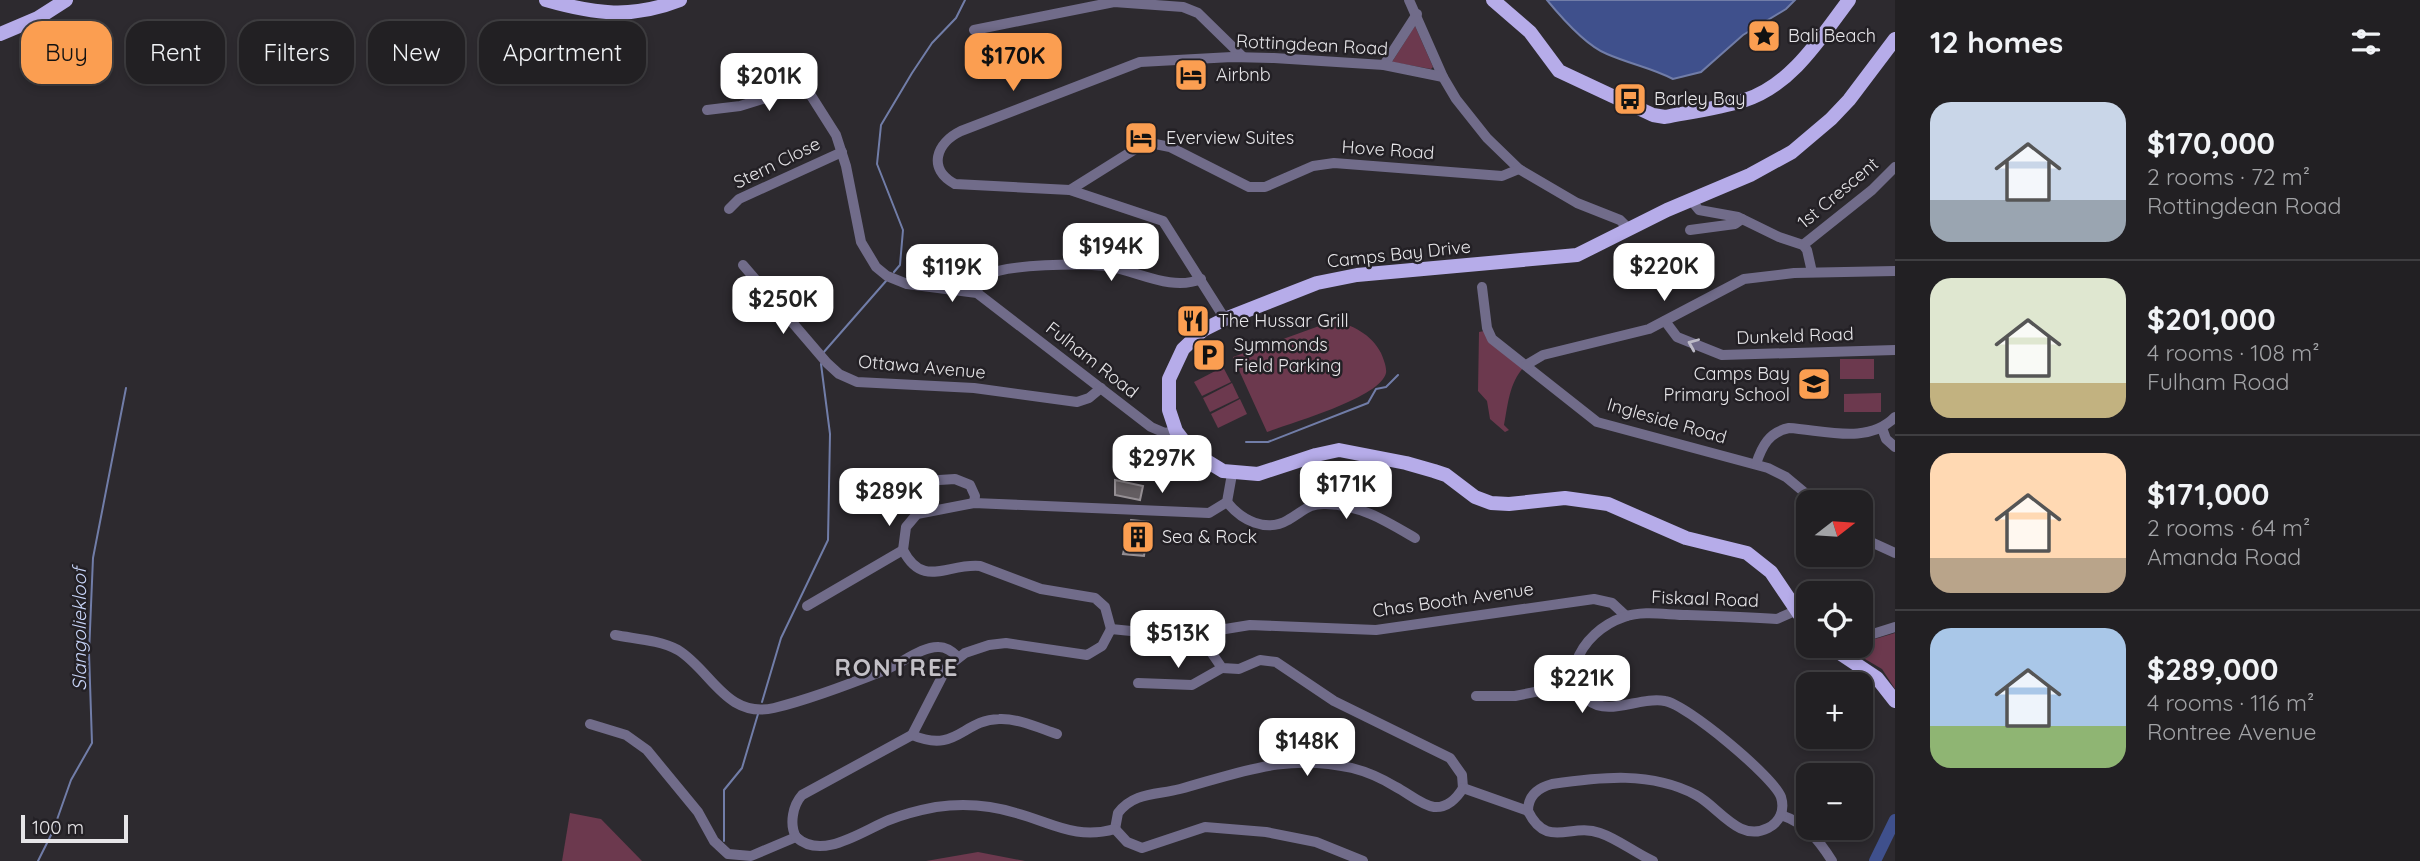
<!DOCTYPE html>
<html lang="en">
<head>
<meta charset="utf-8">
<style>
	:root { --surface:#222023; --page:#2a282b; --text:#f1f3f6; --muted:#a2a3a6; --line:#3f3e41; --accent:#fb9e51 }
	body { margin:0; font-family:Quicksand,sans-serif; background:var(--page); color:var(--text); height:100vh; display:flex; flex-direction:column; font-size:26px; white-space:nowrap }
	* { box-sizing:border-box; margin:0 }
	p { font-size:23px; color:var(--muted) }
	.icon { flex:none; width:38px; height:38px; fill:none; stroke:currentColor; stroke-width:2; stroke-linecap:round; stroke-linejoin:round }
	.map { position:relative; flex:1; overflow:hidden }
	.drawer { display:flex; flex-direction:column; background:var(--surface); width:525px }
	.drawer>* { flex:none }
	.hud { position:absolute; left:21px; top:21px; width:665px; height:63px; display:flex; gap:14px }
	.needle { width:46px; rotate:73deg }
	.fabs { position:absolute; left:1796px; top:490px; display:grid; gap:14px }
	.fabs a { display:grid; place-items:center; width:77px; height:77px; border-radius:14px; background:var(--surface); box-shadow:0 4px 10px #0003,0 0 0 2px var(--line); font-size:35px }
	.scale { position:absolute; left:21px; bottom:18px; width:107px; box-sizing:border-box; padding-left:7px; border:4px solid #e6e5e8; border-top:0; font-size:19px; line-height:24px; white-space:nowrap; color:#e6e5e8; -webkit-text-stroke:5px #232025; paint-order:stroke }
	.price { position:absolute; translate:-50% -60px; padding:0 16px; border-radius:14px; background:#fff; color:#222; font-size:23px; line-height:46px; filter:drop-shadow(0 2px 4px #0008) }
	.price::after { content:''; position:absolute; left:50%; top:42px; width:21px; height:16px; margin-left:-10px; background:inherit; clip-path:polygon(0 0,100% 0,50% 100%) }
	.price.current { background:var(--accent); color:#111 }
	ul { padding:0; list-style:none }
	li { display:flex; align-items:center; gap:21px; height:175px; padding:0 35px }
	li+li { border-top:2px solid var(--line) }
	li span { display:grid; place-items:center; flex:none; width:196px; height:140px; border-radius:21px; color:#555 }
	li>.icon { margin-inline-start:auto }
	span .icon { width:84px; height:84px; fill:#fffc; stroke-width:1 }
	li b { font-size:30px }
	h2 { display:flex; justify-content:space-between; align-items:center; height:84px; padding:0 35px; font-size:30px }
	.chip { padding:0 24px; border-radius:21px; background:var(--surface); box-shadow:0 4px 10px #0003,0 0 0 2px var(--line); font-size:24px; line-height:63px }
	.chip.current { background:var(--accent); color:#111 }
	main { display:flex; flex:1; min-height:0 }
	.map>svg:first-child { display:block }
	.green { fill:#6c394e }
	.water { fill:#3f508c; stroke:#717da8; stroke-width:2 }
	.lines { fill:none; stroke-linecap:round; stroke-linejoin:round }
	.stream { stroke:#717da8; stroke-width:2 }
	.river { stroke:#3f508c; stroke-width:12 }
	.building { fill:#635d61; stroke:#958f94; stroke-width:2 }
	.minor { stroke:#716c8a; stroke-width:10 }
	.major { stroke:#b6ace9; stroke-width:14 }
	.oneway { stroke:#bdbbc7 }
	.labels { text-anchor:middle; stroke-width:5; stroke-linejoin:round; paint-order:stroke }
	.poi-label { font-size:18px; fill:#e6e5e8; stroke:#232025; text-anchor:start }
	.street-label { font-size:18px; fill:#e6e5e8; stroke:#232025 }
	.water-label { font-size:19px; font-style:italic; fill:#c9d6fa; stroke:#232025 }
	.district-label { font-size:24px; font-weight:bold; letter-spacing:2px; fill:#c4c1c7; stroke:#232025 }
</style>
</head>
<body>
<main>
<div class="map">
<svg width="1895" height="861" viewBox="0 0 1895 861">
	<rect width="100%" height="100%" fill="#2d2a2f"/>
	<!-- green -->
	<g class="green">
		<polygon points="1415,26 1433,67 1431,69 1392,62"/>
		<path d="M1333 321C1353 325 1371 334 1381 353 1383 358 1387 367 1386 373 1380 398 1291 423 1267 432L1233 357Z"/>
		<path d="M1484 331 1524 367C1509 383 1508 405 1504 425L1509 430 1505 432 1490 419 1487 401 1478 391 1479 332Z"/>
		<rect x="1840" y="359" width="34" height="20"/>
		<polygon points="1223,367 1231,382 1202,396 1194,382"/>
		<polygon points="1232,383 1239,398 1210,412 1203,398"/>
		<polygon points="1881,393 1881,412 1844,412 1844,394"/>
		<polygon points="1240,399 1247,414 1218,428 1211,414"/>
		<polygon points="1895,633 1895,689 1882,669 1865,659 1859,651 1865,642"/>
		<polygon points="570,813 601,819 642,861 562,861"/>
		<polygon points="978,852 1025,861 926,861"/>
	</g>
	<!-- water -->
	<path class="water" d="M1547 0H1795L1786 9 1743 35 1701 72 1673 79C1652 68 1630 64 1607 54 1587 46 1561 17 1547 0Z"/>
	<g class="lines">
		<!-- stream -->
		<g class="stream">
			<polyline points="894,272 900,265 903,230 877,164 881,125 912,73 932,43 956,18 965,0"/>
			<polyline points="823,353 886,281"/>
			<polyline points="1246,442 1268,442 1368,403 1376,389 1386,387 1398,375"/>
			<polyline points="762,702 781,638 828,540 830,434 821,364"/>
			<polyline points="724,841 724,790 742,768 758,714"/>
			<polyline points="38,861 53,831 71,780 92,743 89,653 93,558 126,388"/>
		</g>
		<!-- river -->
		<polyline class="river" points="1875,861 1895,820"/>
	</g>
	<!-- building -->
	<g class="building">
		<polygon points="1115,480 1143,486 1140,500 1115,495"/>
		<polygon points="1131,520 1149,522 1144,556 1123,554"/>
	</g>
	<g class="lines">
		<!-- minor -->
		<g class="minor">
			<polyline points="1409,0 1443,77 1456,99 1487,138 1519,169 1577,203 1620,220 1629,229"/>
			<polyline points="974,30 1114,2 1183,7 1198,13 1243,57"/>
			<polyline points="1384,65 1417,14"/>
			<polyline points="707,110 740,106 795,89 810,94 836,135 846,166 861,242 876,267 887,276 907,284 977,293 1151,427 1165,433 1176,431"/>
			<polyline points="1070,190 1137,148 1155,144 1170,147 1249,187 1265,187 1313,166 1334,163 1502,176 1519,169"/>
			<polyline points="1691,200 1699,210 1738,217 1779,237 1803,245 1807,250 1812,272"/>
			<polyline points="729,209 739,199 842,152"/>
			<polyline points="1690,230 1735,224 1742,219"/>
			<polyline points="1803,245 1872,190 1895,167"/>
			<polyline points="743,265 827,363 839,374 857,382 974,388 1077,402 1089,398 1101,388"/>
			<polyline points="1482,287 1487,328 1492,339 1597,422 1768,468 1786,477 1816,502"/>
			<path d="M977 293C978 285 980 279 987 275 1006 264 1083 263 1106 266 1136 270 1171 292 1201 279"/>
			<path d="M1225 319 1163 221 1070 190 955 184C927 169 936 143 961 131L1140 62 1232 57 1274 58 1384 65 1443 77"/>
			<polyline points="1665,321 1677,337 1722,355 1895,350"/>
			<polyline points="1526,365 1543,355 1649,329 1744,279 1794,273 1895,271"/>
			<polyline points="1882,428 1886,439 1895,447"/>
			<path d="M1756 464C1762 446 1769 432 1789 428 1824 430 1868 445 1895 417"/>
			<polyline points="876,484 955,479 970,485 975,496 974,503"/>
			<path d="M1227 502C1241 520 1266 533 1288 520 1303 512 1308 503 1326 504 1361 505 1386 521 1415 538"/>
			<polyline points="1860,537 1895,553"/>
			<polyline points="807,606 903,550"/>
			<path d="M1111 629 1105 607 1095 598 1041 589 980 566C947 563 923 589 903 550L906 527 917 514 974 503 1209 513 1227 502 1232 474"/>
			<polyline points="1111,629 1131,631 1169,625 1213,631 1250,625 1376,630 1594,599 1612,603 1626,616"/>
			<polyline points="1213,631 1211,652 1222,668 1239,669 1260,660 1276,662 1334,701 1450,758 1462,775 1463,788"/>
			<path d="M615 635C636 639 659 640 678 650 711 670 726 719 774 708 811 699 850 684 885 670 901 664 922 646 939 647 946 647 953 652 958 657"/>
			<polyline points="1860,638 1895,627"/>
			<polyline points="1138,683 1192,685 1222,668"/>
			<polyline points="1476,696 1515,696 1575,684"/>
			<polyline points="590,724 626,735 647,750 698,812 714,841 728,854 751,856 796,837"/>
			<path d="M912 735C957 754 962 720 999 719 1018 718 1039 728 1057 734"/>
			<polyline points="1463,788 1528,811"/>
			<path d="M1781 815C1805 823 1819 840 1832 861"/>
			<path d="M1115 829 1118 813C1134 792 1157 795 1180 789 1242 772 1287 753 1352 768 1368 772 1383 779 1396 787 1408 793 1421 805 1434 807 1447 808 1457 798 1463 788"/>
			<polyline points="1115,829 1127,842 1142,848 1205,827 1266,832 1316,842 1363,861"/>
			<path d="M796 837C789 824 793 805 802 795L912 735 947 667 965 653 989 645 1006 643 1087 655 1102 646 1111 629"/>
			<path d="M796 837C822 861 862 831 889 820 904 814 920 810 936 807 963 803 990 805 1016 813 1053 823 1076 840 1115 829"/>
			<path d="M1653 861C1635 853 1618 839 1600 833 1571 822 1547 850 1528 811 1528 796 1537 788 1552 784 1601 777 1651 771 1696 795 1719 807 1739 843 1768 828 1780 822 1785 810 1781 797 1774 777 1686 704 1665 701 1640 696 1609 717 1588 700 1576 690 1571 678 1576 663 1583 641 1603 624 1624 617 1644 610 1667 615 1687 615 1717 616 1747 617 1777 619L1795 611"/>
		</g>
		<!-- major -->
		<g class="major">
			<path d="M546 0C595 14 632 19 680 0"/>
			<path d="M1493 0 1530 32 1559 71 1653 115 1665 117C1691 112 1720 108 1745 100 1792 85 1821 37 1849 0"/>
			<polyline points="0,34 38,18 66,0"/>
			<polyline points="1808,627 1771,572 1747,553 1686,538 1608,504 1565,498 1509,504 1491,503 1475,497 1446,475 1434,471 1406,463 1339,450 1316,455 1258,474 1223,471 1192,452 1176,431 1169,410 1169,379 1183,349 1203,330 1225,319 1317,283 1357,275 1577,255 1667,210 1750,175 1792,152 1831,119 1849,100 1895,39"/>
			<polyline points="1829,646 1877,678 1895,701"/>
		</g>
	</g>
	<!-- one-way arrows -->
	<defs><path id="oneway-chevron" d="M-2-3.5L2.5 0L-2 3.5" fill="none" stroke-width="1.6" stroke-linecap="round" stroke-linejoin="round" transform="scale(1.75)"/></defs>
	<use class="oneway" href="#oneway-chevron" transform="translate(1693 344) rotate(-157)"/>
	<!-- icons -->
	<defs>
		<symbol id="sight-square" viewBox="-11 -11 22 22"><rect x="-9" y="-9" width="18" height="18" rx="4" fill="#fb9e51" stroke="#232025"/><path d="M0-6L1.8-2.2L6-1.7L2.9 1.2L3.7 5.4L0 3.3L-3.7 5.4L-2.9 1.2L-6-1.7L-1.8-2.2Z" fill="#111"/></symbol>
		<symbol id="hotel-square" viewBox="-11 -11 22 22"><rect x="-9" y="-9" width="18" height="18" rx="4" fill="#fb9e51" stroke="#232025"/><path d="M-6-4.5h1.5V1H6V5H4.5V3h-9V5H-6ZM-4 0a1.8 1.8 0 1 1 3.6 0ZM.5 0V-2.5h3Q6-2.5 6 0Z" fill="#111"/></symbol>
		<symbol id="bus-square" viewBox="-11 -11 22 22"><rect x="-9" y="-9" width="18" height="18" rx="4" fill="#fb9e51" stroke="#232025"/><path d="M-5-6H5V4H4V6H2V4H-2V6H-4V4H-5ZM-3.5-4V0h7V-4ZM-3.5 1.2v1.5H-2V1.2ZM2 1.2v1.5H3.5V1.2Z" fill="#111"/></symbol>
		<symbol id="restaurant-square" viewBox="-11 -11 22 22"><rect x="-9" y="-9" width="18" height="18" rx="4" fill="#fb9e51" stroke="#232025"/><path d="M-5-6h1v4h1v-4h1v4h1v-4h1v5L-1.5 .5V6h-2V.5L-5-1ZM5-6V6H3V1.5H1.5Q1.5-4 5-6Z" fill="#111"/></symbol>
		<symbol id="parking-square" viewBox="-11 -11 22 22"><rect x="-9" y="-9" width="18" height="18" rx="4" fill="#fb9e51" stroke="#232025"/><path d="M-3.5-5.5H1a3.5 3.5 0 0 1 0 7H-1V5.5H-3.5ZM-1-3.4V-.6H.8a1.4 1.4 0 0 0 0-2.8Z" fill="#111"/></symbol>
		<symbol id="school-square" viewBox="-11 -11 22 22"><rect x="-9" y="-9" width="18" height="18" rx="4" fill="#fb9e51" stroke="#232025"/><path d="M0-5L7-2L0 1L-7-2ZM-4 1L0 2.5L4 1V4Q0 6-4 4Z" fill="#111"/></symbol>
		<symbol id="building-square" viewBox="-11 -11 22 22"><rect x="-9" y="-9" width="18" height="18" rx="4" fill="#fb9e51" stroke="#232025"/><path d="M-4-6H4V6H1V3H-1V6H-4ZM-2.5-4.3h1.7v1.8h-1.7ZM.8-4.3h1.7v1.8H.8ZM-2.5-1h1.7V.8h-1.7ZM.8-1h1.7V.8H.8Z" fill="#111"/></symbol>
	</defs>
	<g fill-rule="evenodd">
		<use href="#sight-square" x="1745" y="17" width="38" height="38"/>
		<use href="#hotel-square" x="1172" y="56" width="38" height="38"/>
		<use href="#bus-square" x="1611" y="80" width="38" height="38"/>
		<use href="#hotel-square" x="1122" y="119" width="38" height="38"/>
		<use href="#restaurant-square" x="1174" y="302" width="38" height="38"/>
		<use href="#parking-square" x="1190" y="336" width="38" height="38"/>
		<use href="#school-square" x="1795" y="365" width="38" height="38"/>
		<use href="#building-square" x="1119" y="518" width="38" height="38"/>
	</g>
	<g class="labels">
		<!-- poi labels -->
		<g class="poi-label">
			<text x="1788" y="42">Bali Beach</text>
			<text x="1216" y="81">Airbnb</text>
			<text x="1654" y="105">Barley Bay</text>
			<text x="1166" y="144">Everview Suites</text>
			<text x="1218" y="327">The Hussar Grill</text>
			<text x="1234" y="351">Symmonds<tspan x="1234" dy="21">Field Parking</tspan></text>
			<text x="1790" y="380" text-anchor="end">Camps Bay<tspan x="1790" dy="21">Primary School</tspan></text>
			<text x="1162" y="543">Sea &amp; Rock</text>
		</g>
		<!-- street labels -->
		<g class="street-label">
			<text transform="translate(1312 45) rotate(3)" y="6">Rottingdean Road</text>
			<text transform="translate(1388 150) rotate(4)" y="6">Hove Road</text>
			<text transform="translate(777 163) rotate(-26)" y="6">Stern Close</text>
			<text transform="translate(1838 193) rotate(-40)" y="6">1st Crescent</text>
			<text transform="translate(1399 254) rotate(-6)" y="6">Camps Bay Drive</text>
			<text transform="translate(1795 336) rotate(-2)" y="6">Dunkeld Road</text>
			<text transform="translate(1092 360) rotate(38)" y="6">Fulham Road</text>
			<text transform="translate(922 367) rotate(5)" y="6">Ottawa Avenue</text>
			<text transform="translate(1667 421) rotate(16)" y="6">Ingleside Road</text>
			<text transform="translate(1705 599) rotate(2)" y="6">Fiskaal Road</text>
			<text transform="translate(1453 600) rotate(-8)" y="6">Chas Booth Avenue</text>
		</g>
		<!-- water labels -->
		<g class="water-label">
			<text transform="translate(79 629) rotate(-90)" y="7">Slangoliekloof</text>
		</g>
		<!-- district labels -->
		<g class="district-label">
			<text x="897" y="676">RONTREE</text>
		</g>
	</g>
</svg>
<div class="fabs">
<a><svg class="needle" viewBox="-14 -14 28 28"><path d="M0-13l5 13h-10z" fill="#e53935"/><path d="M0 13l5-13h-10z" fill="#a2a3a6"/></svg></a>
<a><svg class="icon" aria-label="locate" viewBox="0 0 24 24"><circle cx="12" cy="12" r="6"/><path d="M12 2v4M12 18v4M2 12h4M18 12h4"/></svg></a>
<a>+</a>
<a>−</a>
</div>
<div class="scale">100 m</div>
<b class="price current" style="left:1013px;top:93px">$170K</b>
<b class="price" style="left:769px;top:113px">$201K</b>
<b class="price" style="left:1111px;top:283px">$194K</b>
<b class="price" style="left:1664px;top:303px">$220K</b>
<b class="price" style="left:952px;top:304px">$119K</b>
<b class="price" style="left:783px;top:336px">$250K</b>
<b class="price" style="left:1162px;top:495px">$297K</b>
<b class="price" style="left:1346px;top:521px">$171K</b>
<b class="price" style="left:889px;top:528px">$289K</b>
<b class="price" style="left:1178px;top:670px">$513K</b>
<b class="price" style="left:1582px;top:715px">$221K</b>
<b class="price" style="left:1307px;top:778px">$148K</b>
<div class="hud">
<a class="chip current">Buy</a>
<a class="chip">Rent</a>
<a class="chip">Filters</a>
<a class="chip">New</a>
<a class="chip">Apartment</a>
</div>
</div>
<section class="drawer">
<h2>12 homes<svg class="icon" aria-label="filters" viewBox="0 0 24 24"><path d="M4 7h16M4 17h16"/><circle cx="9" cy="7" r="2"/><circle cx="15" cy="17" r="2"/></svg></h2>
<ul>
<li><span style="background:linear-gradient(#c9d6e8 70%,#9aa5b1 0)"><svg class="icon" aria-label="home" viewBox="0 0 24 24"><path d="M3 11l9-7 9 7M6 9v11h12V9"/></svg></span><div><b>$170,000</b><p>2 rooms · 72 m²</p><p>Rottingdean Road</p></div></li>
<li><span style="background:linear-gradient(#dfe7d0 75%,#c2b280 0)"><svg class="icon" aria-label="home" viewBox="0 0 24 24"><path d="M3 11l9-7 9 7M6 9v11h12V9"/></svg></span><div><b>$201,000</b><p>4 rooms · 108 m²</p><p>Fulham Road</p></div></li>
<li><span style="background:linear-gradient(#ffd9b3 75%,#b9a48a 0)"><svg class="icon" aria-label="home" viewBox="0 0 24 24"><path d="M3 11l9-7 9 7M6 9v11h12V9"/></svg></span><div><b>$171,000</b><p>2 rooms · 64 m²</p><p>Amanda Road</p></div></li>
<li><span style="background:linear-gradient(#a9c7e8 70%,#8fb573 0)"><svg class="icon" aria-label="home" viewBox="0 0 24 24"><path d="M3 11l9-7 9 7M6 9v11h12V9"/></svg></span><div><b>$289,000</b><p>4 rooms · 116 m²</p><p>Rontree Avenue</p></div></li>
</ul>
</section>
</main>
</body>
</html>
